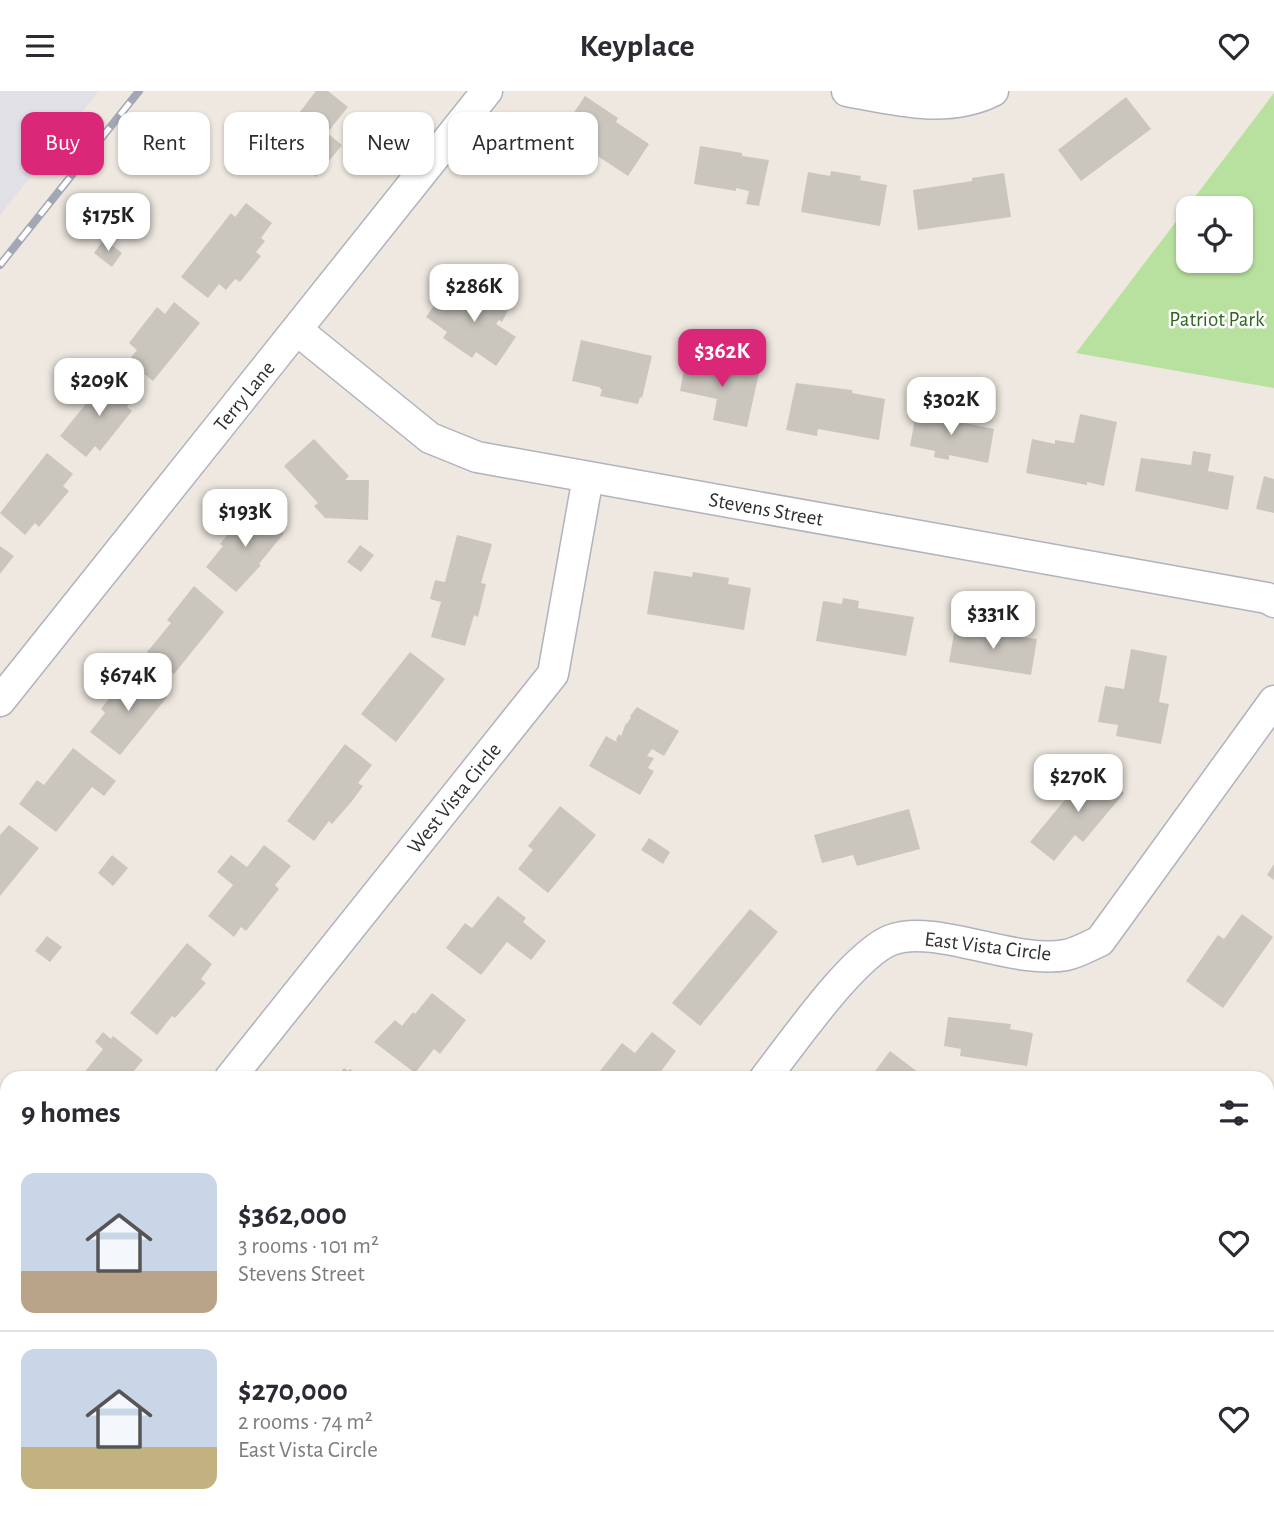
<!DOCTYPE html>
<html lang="en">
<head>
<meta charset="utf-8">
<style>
	:root { --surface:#fff; --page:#f2f2f3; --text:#2b2b33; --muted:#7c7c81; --line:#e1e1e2; --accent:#db2777 }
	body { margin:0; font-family:"Alegreya Sans",sans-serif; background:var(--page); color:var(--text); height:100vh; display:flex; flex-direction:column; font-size:26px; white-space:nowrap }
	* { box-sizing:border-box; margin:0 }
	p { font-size:23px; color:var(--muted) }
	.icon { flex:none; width:38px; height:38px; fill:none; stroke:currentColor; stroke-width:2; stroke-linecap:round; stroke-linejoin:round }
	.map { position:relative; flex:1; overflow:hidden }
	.details { position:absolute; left:0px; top:980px; width:1274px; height:448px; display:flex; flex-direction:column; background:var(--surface); border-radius:21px 21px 0 0; box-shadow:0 2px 5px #0004 }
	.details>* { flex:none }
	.top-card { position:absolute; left:21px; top:21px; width:700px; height:63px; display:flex; gap:14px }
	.buttons { position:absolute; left:1176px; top:105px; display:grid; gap:14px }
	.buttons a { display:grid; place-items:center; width:77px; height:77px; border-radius:14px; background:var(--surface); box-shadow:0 2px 5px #0004; font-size:35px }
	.price { position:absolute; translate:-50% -60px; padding:0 16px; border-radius:14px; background:#fff; color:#222; font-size:23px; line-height:46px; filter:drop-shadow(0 2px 4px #0008) }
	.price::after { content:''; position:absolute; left:50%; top:42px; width:21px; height:16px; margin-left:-10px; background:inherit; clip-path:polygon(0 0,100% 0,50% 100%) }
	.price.selected { background:var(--accent); color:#fff }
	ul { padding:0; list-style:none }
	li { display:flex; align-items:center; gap:21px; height:175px; padding:0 21px }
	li+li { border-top:2px solid var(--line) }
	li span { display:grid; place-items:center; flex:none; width:196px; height:140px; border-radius:14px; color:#555 }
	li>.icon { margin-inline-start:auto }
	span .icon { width:84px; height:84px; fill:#fffc; stroke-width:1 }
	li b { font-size:30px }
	h2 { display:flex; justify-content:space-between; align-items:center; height:84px; padding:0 21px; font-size:30px }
	.pill { padding:0 24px; border-radius:14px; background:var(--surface); box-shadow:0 2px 5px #0004; font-size:24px; line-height:63px }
	.pill.selected { background:var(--accent); color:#fff }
	header { display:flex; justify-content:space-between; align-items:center; height:91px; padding:0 21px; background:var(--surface); font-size:32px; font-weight:600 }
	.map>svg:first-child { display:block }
	.industrial { fill:#e2e0e7 }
	.green { fill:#b8e19f; fill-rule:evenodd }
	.building { fill:#cac6be }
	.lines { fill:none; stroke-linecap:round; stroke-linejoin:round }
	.minor-casing { stroke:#b0b3bd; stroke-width:33 }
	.tertiary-casing { stroke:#b0b3bd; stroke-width:40 }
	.minor { stroke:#fff; stroke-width:30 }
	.tertiary { stroke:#fff; stroke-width:37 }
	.rail-casing { stroke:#a3a6b6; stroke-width:8 }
	.rail { stroke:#fff; stroke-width:5; stroke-dasharray:16; stroke-linecap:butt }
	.labels { text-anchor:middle; stroke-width:5; stroke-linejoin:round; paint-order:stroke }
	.park-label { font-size:21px; fill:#2f691e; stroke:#fff }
	.street-label { font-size:21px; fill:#2d2d2d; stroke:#fff }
</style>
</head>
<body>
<header><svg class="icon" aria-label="menu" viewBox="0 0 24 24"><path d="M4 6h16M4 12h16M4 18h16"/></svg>Keyplace<svg class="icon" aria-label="heart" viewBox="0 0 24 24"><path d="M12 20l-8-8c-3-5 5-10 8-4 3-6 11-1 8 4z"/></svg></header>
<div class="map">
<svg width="1274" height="1428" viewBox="0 0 1274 1428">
	<rect width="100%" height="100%" fill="#eee8e0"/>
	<!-- industrial -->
	<polygon class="industrial" points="0,0 99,0 0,124"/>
	<!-- green -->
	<path class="green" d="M1274 2V297L1076 262ZM1188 117H1241V170H1188Z"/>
	<!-- building -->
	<g class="building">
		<polygon points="316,0 328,0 348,16 327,42 342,54 316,86 276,52"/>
		<polygon points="585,5 618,27 616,31 649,53 628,85 561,41"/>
		<polygon points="1126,6 1151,38 1081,90 1058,59"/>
		<polygon points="700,55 742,62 742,65 769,69 759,115 746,113 749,100 736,97 736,100 694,93"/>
		<polygon points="831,80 861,85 860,89 887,94 880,135 801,121 808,81 830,85"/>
		<polygon points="1004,82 1011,126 918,139 913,99 972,90 972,87"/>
		<polygon points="246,112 272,132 261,147 265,150 256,161 261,165 240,191 235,188 226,199 219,193 208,207 181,186 231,122 235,126"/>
		<polygon points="104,148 122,162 112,176 94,162"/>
		<polygon points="480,194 510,215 502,231 499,229 496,233 516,246 496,275 476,261 472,267 443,247 447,241 426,226 444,200 465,215"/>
		<polygon points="174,211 200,232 153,290 128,270 137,259 129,252 157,216 165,223"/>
		<polygon points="581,249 652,265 642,307 640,306 638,313 600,305 602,299 599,296 572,290"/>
		<polygon points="686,268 759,282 747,336 713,329 717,308 680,300"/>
		<polygon points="109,284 135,305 127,316 132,320 100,360 95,355 86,366 60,345"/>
		<polygon points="796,292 852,299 852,302 885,308 879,349 818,338 817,345 786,339"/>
		<polygon points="922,314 934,315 933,325 994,338 988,372 949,364 949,369 934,366 935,360 910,355 916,322 920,323"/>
		<polygon points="1080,323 1117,331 1104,395 1087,391 1087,394 1026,382 1032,348 1055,353 1055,349 1074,352"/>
		<polygon points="314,348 349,385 345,389 369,389 368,429 325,427 314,415 318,412 284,375"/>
		<polygon points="1193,360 1211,363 1208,380 1234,385 1228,419 1135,400 1141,367 1191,374"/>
		<polygon points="47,362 73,383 63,395 69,400 39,436 35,432 25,444 0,422"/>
		<polygon points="1264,385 1274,388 1274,422 1256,418"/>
		<polygon points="250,415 284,442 259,473 261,474 236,501 206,476 223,455 220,453"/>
		<polygon points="457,444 492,453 481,492 486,493 478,526 474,524 465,555 431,546 441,511 430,508 435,489 445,491"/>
		<polygon points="360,454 374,464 361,481 347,471"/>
		<polygon points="0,455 14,465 0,483"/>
		<polygon points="654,480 692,486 693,481 729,487 728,493 751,497 744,539 647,523"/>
		<polygon points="194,495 224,521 174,583 147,561 171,532 167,529"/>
		<polygon points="843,507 859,510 858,517 914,526 906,565 816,550 823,510 842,513"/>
		<polygon points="955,537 1037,548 1031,584 949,571"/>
		<polygon points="1131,558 1167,565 1159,611 1169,613 1161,653 1116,645 1118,634 1098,631 1105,595 1124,598"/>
		<polygon points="410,561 445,588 396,651 361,623"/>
		<polygon points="137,582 167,606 120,664 90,641 105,622 101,618 118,596 123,599"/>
		<polygon points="637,616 679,640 664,665 652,658 647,665 654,667 648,677 654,680 640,704 589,675 606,645 617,651 616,648 619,643 621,645 626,632 627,633 631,626 630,625"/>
		<polygon points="345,653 372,674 358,692 363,695 352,710 332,733 329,730 314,750 287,730"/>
		<polygon points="73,657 116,690 104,705 92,696 56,741 19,713 37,689 44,694"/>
		<polygon points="1093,675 1124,702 1083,751 1075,744 1054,770 1030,751"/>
		<polygon points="560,715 596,744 548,802 518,778 533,759 528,755"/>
		<polygon points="909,718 920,758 857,775 853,764 822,772 814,744"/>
		<polygon points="9,734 39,757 0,805 0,744"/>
		<polygon points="649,747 670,761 663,773 641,759"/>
		<polygon points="264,754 291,775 275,794 279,798 246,840 241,836 234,846 208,825 233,794 217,781 231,764 247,776"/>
		<polygon points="112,764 128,777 113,795 98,782"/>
		<polygon points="1274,773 1274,789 1267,784"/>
		<polygon points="498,805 526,827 523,831 546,850 531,869 507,851 481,884 446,857 465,832 472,837"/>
		<polygon points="750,818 778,841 700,935 672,912"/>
		<polygon points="1242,823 1273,846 1223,917 1186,890 1218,844 1224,848"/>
		<polygon points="47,845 62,856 50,871 35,860"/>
		<polygon points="187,852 212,873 201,888 206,892 175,927 172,925 157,944 130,922"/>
		<polygon points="432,902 466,929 440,963 434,958 415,982 374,951 395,929 402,935 413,921 415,923"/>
		<polygon points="948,926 1011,933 1010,938 1033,942 1027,975 960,965 961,958 944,955"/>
		<polygon points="103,941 111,948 113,945 143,969 128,987 80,987 103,958 95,951"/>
		<polygon points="652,941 676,960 656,987 609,987 600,980 622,952 635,962"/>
		<polygon points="890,960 919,982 915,987 870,987"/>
		<polygon points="344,977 348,980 350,978 361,987 336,987"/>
		<polygon points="1267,1037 1274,1043 1274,1058 1267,1066"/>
		<polygon points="7,1051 7,1086 0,1081 0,1059"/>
		<polygon points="1267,1091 1274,1097 1274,1121 1267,1129"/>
		<polygon points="0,1113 7,1119 7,1129 0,1138"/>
		<polygon points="264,1421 313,1421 308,1428 303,1426 301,1428 258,1428"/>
		<polygon points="715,1421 739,1421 734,1428 725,1428"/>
		<polygon points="1025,1421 1041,1421 1035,1428"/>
	</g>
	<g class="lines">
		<defs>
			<g id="minor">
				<path d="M847 0C895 9 948 23 993 0"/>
				<polyline points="297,239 430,347 477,366 1267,507 1274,511"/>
				<polyline points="0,610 487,0"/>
				<polyline points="230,987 553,583 588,386"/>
				<path d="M765 987C792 953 853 864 891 849 935 832 1015 874 1066 864 1077 862 1089 855 1100 850L1274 610"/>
				<polyline points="0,1275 7,1266"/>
				<polyline points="509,1421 514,1428"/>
				<polyline points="412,1428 418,1421"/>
			</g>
			<g id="tertiary">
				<polyline points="1267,1396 1274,1386"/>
				<polyline points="1243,1428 1248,1421"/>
			</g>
		</defs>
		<!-- minor casing -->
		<use href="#minor" class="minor-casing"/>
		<!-- tertiary casing -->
		<use href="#tertiary" class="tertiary-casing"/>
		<!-- minor -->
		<use href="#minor" class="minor"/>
		<!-- tertiary -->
		<use href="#tertiary" class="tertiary"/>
		<defs>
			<polyline id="rail" points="0,174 139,0"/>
		</defs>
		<!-- rail casing -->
		<use href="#rail" class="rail-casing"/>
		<!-- rail -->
		<use href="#rail" class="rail"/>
	</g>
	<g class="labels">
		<!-- park labels -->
		<g class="park-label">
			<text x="1217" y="235">Patriot Park</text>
		</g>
		<!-- street labels -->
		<g class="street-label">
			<text transform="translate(244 305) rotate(-51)" y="7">Terry Lane</text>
			<text transform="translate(766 418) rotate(10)" y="7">Stevens Street</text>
			<text transform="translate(454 707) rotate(-51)" y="7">West Vista Circle</text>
			<text transform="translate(988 855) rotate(7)" y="7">East Vista Circle</text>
		</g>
	</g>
</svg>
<div class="buttons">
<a><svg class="icon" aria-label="locate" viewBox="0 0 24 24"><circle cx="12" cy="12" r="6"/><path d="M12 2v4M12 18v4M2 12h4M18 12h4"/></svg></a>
</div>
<b class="price" style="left:108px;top:162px">$175K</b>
<b class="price" style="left:474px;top:233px">$286K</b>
<b class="price selected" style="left:722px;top:298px">$362K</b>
<b class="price" style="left:99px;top:327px">$209K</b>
<b class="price" style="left:951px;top:346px">$302K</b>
<b class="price" style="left:245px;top:458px">$193K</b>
<b class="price" style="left:993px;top:560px">$331K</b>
<b class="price" style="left:128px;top:622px">$674K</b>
<b class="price" style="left:1078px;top:723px">$270K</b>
<div class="top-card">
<a class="pill selected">Buy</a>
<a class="pill">Rent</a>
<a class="pill">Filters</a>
<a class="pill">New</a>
<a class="pill">Apartment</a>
</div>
<section class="details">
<h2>9 homes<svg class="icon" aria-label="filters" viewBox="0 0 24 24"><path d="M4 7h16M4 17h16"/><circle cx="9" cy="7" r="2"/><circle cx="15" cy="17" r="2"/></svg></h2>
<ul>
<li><span style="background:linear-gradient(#c9d6e8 70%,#b9a48a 0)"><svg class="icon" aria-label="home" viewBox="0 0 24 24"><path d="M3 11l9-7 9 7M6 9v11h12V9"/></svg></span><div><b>$362,000</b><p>3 rooms · 101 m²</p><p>Stevens Street</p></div><svg class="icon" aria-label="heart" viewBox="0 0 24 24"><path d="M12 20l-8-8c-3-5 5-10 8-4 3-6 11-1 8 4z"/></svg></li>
<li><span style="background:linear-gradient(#c9d6e8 70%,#c2b280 0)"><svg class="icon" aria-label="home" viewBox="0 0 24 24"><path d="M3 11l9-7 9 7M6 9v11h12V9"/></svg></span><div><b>$270,000</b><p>2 rooms · 74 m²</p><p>East Vista Circle</p></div><svg class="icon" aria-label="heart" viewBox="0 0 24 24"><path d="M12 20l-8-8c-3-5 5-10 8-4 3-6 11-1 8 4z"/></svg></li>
</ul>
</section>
</div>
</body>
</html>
